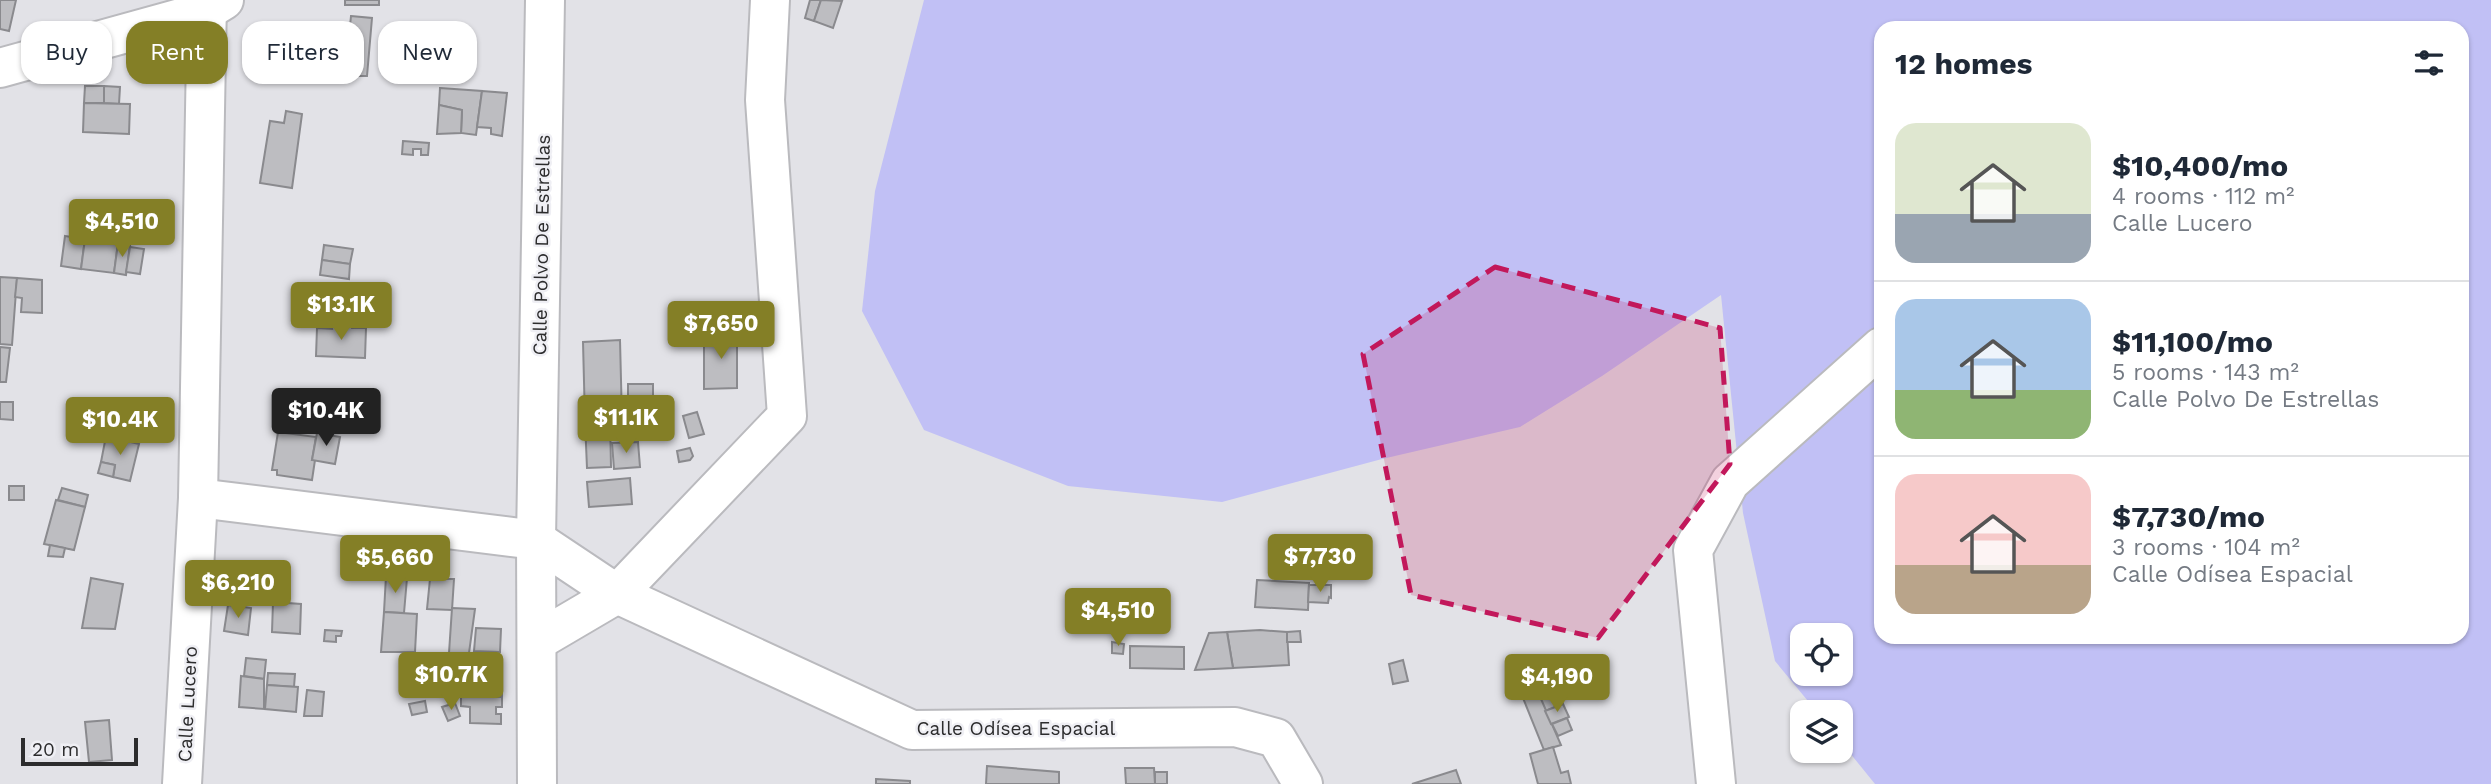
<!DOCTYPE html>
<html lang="en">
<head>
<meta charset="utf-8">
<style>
	:root { --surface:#fff; --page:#f6f6f7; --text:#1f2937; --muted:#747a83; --line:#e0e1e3; --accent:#847f26 }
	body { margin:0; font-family:"Work Sans",sans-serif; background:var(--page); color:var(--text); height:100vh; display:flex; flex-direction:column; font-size:26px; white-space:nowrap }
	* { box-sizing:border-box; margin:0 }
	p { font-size:23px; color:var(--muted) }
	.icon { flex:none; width:38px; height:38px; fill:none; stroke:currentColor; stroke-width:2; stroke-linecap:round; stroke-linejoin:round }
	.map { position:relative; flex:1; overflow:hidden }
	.sheet { position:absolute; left:1874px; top:21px; width:595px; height:623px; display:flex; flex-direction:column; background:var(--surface); border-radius:21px; box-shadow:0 2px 5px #0004 }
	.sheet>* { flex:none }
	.banner { position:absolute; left:21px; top:21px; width:665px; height:63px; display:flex; gap:14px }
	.tools { position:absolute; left:1790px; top:623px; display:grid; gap:14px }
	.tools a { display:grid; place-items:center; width:63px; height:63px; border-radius:14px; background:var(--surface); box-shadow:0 2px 5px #0004; font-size:35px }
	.scale { position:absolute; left:21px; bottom:18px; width:117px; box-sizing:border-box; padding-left:7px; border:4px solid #2c2c2d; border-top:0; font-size:19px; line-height:24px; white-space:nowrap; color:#2c2c2d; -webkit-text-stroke:5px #efeff4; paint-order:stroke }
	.price { position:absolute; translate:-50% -60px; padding:0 16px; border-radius:7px; background:var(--accent); color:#fff; font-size:23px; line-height:46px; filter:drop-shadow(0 2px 4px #0008) }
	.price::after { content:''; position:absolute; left:50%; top:42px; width:21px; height:16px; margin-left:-10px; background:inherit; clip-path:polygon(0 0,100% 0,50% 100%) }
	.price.current { background:#222; color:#fff }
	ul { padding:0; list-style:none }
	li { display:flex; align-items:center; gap:21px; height:175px; padding:0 21px }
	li+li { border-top:2px solid var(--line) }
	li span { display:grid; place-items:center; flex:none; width:196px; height:140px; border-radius:21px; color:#555 }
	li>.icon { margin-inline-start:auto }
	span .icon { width:84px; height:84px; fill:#fffc; stroke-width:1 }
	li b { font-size:30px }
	h2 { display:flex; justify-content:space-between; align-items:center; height:84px; padding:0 21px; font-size:30px }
	.tag { padding:0 24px; border-radius:21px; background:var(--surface); box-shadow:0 2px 5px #0004; font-size:24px; line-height:63px }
	.tag.current { background:var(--accent); color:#fff }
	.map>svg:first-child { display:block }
	.green { fill:#c1c0f5; fill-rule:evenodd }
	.building { fill:#bdbdc1; stroke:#8a8a8e; stroke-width:2 }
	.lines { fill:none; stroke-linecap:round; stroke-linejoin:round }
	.street-casing { stroke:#bababe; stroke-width:42 }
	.street { stroke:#fff; stroke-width:38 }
	.marked { fill:#c2185b; fill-opacity:0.2; stroke:#c2185b; stroke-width:5; stroke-dasharray:14 9; stroke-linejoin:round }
	.labels { text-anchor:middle; stroke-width:5; stroke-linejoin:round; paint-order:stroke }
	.street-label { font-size:19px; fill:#2c2c2d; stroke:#efeff4 }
</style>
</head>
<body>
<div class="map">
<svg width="2491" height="784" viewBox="0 0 2491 784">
	<rect width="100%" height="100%" fill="#e2e2e7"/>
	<!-- green -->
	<path class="green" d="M924 0H2491V784H1875L1841 742V712H1817L1775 661 1743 513 1721 295 1602 376 1520 427 1382 459 1222 502 1068 486 924 430 862 311 875 191ZM1881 28H2462V637H1881ZM1802 635H1841V674H1802Z"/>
	<!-- building -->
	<g class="building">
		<polygon points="0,0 16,0 9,31 0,29"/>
		<rect x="345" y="0" width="34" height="5"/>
		<polygon points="810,0 821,0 814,21 805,18"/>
		<polygon points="821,0 842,1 833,28 814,21"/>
		<polygon points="351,16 372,18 367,76 347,76 348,66 346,66"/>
		<polygon points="312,26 338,29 333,46 310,43"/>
		<polygon points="304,30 296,74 266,74 265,61 284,62 285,31"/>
		<polygon points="306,45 326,47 325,68 305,67"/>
		<polygon points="85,86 104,86 104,103 84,103"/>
		<polygon points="104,86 120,87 119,104 104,103"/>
		<polygon points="440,88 482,91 476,135 461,133 462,110 439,105"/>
		<polygon points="482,91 507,93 502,136 491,134 491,128 477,127"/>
		<polygon points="84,103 130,104 129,134 83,132"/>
		<polygon points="439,105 462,110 461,133 437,134"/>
		<polygon points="286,111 302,114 292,188 260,183 270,121 284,123"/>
		<polygon points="403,141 429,143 428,155 421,155 421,149 413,149 413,155 402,154"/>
		<polygon points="65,236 85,239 81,269 61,266"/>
		<polygon points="85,239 118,243 114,273 81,269"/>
		<polygon points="118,243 130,245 126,275 114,273"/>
		<polygon points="324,245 353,249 350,264 322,260"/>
		<polygon points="130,247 144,249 140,274 126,272"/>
		<polygon points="322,260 350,264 349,279 320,275"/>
		<polygon points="0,277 17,278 12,345 0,344"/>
		<polygon points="17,278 42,280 42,313 21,312 22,298 15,297"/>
		<polygon points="331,324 351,324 352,328 366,328 365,358 316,356 317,328 332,329"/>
		<polygon points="737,333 737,388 704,389 704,334"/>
		<polygon points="620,340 622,420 585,421 583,342"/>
		<polygon points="0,347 10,348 6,382 0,382"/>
		<polygon points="628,384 653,384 653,418 628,417"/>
		<polygon points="0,402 13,402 13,420 0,419"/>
		<polygon points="697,412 704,434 689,438 683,416"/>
		<polygon points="610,420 611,467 587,468 585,421"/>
		<polygon points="278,432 316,437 312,460 315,460 312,480 277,475 277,470 272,470"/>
		<polygon points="317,433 340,437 335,464 312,460"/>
		<polygon points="106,436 139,444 130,481 113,477 115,465 101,462"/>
		<polygon points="638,442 640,467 614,469 612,443"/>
		<polygon points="690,448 693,456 690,460 679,462 677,451"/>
		<polygon points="101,462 115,465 113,477 98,473"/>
		<polygon points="630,478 632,504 589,507 587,482"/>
		<rect x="9" y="486" width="15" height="14"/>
		<polygon points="62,488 88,495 85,507 58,500"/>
		<polygon points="56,500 85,507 74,550 44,544"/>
		<polygon points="50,545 65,548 63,557 48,556"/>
		<polygon points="386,576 407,578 404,613 384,612"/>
		<polygon points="91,578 123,584 115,629 82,628"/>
		<polygon points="430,579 454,579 452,610 427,609"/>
		<polygon points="1257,580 1309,583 1308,610 1255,607"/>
		<polygon points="1309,585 1331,585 1331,598 1329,597 1328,603 1308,602"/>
		<polygon points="273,602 301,604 300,634 272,632"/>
		<polygon points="228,605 251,608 248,635 224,631"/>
		<polygon points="452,608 475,609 469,653 449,653"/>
		<polygon points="384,612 417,614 415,652 381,652"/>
		<polygon points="476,628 501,629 500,652 474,651"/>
		<polygon points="325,630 342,631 341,636 336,636 336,642 324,641"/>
		<polygon points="1260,630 1287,632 1289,665 1233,668 1227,632"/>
		<polygon points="1300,631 1301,642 1287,642 1287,632"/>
		<polygon points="1227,632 1233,668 1195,670 1209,633"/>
		<polygon points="1112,642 1124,644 1123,654 1112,653"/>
		<polygon points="1130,646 1184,647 1184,669 1130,668"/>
		<polygon points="449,656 498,658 497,684 448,682"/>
		<polygon points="246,658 266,660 264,679 244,676"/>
		<polygon points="1403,660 1408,681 1393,684 1389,664"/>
		<polygon points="268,673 295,674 294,687 267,685"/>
		<polygon points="241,676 264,679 264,709 239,707"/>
		<rect x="488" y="684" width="14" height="13"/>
		<polygon points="267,685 298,687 296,712 265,709"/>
		<polygon points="1556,686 1563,704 1545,711 1538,693"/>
		<polygon points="307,690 324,692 322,716 304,716"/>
		<polygon points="1538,692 1561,745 1544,750 1523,698"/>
		<polygon points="461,696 502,697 502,707 496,707 496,714 501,714 501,724 470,723 470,707 461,706"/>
		<polygon points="425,701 427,712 412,715 409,704"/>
		<polygon points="455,703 460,716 448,721 442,707"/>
		<polygon points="1563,704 1569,717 1551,724 1545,711"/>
		<polygon points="1567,718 1572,730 1558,736 1552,724"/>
		<polygon points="109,720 112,760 89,762 85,722"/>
		<polygon points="1553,747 1561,773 1568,771 1571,784 1538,784 1530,754"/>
		<polygon points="987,766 1059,772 1059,784 986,784"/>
		<polygon points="1125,768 1154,768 1155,784 1126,784"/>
		<polygon points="1456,770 1461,784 1412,784"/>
		<rect x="1155" y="772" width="12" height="12"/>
		<polygon points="876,779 910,781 910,784 876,784"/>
	</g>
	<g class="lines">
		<defs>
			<g id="street">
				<polyline points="0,68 206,11 224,0"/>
				<polyline points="198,498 536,540 617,594 912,730 1235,727 1276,738 1303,784"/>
				<polyline points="537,641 617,594 787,416 765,100 770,0"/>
				<polyline points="182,784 198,498 207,0"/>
				<polyline points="537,784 536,540 545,0"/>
				<polyline points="1716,784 1693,550 1730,482 1881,347"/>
			</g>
		</defs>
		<!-- street casing -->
		<use href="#street" class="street-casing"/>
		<!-- street -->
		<use href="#street" class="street"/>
	</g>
	<!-- marked area -->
	<path class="marked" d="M1495 267 1720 328 1730 464 1598 638 1411 595 1363 354Z"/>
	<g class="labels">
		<!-- street labels -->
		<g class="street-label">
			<text transform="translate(541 245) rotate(-89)" y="7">Calle Polvo De Estrellas</text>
			<text transform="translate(187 704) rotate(-87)" y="7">Calle Lucero</text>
			<text x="1016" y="735">Calle Odísea Espacial</text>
		</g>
	</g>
</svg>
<div class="tools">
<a><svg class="icon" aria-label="locate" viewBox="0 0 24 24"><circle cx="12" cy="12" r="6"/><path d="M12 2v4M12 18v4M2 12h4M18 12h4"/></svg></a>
<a><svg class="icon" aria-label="layers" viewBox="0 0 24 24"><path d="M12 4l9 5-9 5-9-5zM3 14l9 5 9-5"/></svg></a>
</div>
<div class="scale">20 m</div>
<b class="price" style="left:122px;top:259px">$4,510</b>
<b class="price" style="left:341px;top:342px">$13.1K</b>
<b class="price" style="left:721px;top:361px">$7,650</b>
<b class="price current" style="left:326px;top:448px">$10.4K</b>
<b class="price" style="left:626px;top:455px">$11.1K</b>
<b class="price" style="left:120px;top:457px">$10.4K</b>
<b class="price" style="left:1320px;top:594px">$7,730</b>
<b class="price" style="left:395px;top:595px">$5,660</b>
<b class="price" style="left:238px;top:620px">$6,210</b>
<b class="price" style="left:1118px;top:648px">$4,510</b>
<b class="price" style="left:451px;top:712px">$10.7K</b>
<b class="price" style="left:1557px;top:714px">$4,190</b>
<div class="banner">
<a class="tag">Buy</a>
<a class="tag current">Rent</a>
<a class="tag">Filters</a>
<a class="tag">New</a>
</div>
<section class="sheet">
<h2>12 homes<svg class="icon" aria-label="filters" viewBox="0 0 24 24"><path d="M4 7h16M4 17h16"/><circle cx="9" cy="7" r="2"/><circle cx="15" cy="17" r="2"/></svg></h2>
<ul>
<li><span style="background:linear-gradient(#dfe7d0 65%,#9aa5b1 0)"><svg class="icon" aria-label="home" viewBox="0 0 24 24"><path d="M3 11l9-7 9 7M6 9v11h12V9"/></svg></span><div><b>$10,400/mo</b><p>4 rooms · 112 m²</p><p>Calle Lucero</p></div></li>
<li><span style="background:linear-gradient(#a9c7e8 65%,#8fb573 0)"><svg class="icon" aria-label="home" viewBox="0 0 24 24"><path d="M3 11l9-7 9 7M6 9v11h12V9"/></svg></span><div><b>$11,100/mo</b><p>5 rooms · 143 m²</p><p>Calle Polvo De Estrellas</p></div></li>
<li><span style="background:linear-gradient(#f6c9c9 65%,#b9a48a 0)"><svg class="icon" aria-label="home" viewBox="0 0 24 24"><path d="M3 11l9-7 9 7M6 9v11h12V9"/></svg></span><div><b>$7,730/mo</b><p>3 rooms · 104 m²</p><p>Calle Odísea Espacial</p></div></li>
</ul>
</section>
</div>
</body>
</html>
